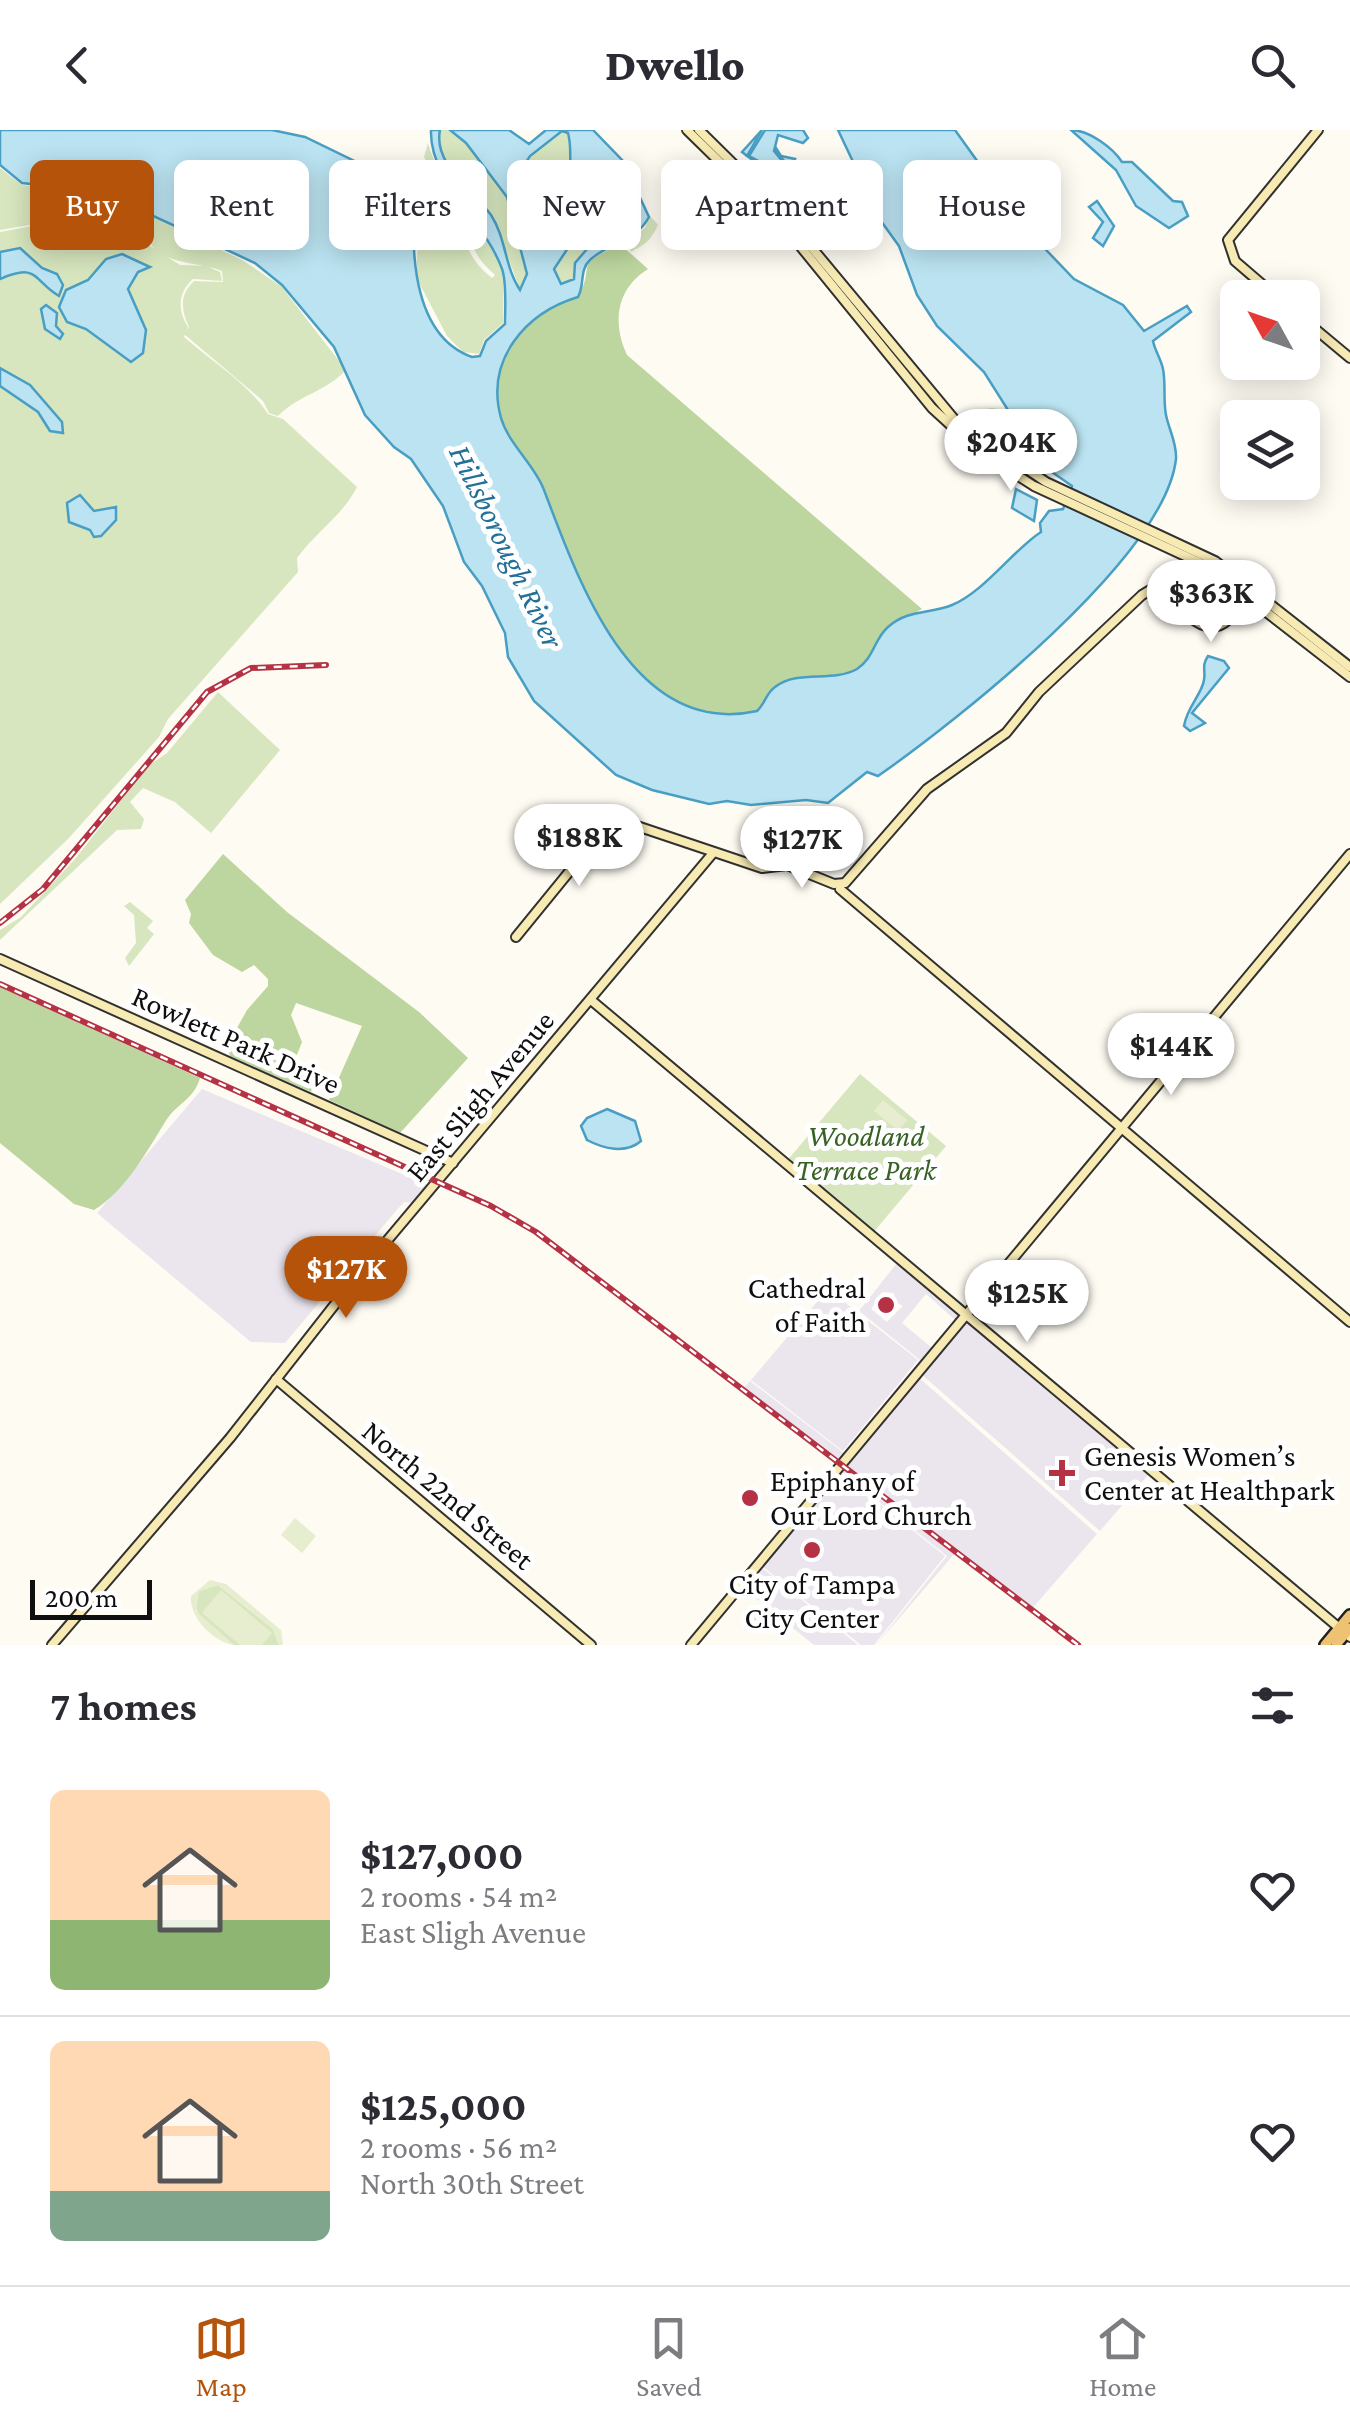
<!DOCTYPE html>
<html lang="en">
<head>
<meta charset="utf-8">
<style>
	:root { --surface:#fff; --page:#f7f7f7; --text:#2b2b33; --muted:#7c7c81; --line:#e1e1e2; --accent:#b45309 }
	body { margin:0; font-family:"Crimson Pro",serif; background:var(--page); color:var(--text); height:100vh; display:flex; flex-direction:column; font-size:38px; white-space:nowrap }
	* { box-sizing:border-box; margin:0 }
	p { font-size:32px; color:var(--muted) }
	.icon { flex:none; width:55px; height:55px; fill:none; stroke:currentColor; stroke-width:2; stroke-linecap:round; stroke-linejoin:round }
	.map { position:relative; height:1515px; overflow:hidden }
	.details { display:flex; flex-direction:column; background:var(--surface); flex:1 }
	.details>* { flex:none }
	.banner { position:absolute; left:30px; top:30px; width:1290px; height:90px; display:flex; gap:20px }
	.needle { width:65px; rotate:310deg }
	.tools { position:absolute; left:1220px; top:150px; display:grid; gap:20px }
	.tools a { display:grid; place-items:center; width:100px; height:100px; border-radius:15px; background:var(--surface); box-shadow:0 5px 25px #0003; font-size:50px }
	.scale { position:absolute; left:30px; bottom:25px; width:122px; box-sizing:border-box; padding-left:10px; border:5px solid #0f0f0f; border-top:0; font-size:28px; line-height:35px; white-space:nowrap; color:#0f0f0f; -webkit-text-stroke:8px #fff; paint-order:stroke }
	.price { position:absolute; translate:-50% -85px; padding:0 22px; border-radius:35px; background:#fff; color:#222; font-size:32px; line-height:65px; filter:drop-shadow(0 2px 5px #0008) }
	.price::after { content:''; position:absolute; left:50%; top:60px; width:30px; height:22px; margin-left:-15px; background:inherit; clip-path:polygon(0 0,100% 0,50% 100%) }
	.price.current { background:var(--accent); color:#fff }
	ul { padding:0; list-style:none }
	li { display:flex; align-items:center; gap:30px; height:250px; padding:0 50px }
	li+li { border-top:2px solid var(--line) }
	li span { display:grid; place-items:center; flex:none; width:280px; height:200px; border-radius:15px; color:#555 }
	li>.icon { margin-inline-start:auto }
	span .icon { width:120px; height:120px; fill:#fffc; stroke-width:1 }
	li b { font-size:42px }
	h2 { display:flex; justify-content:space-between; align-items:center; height:120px; padding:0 50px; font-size:42px }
	.pill { padding:0 35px; border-radius:15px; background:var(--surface); box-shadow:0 5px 25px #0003; font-size:35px; line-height:90px }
	.pill.current { background:var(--accent); color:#fff }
	header { display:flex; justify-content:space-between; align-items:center; height:130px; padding:0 50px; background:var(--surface); font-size:45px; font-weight:800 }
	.menu { display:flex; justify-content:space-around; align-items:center; height:140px; border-top:2px solid var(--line); background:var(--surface); font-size:28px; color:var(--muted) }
	.menu a { display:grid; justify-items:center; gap:5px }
	.menu .current { color:var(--accent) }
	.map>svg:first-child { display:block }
	.industrial { fill:#ebe5ed; fill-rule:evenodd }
	.green { fill:#d7e6be }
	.forest { fill:#bdd69f }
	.pitch { fill:#e7eecf }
	.water { fill:#bbe3f1; stroke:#489ec3; stroke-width:2.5; fill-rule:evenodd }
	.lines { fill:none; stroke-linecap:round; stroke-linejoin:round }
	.secondary-casing { stroke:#313131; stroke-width:12 }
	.primary-casing { stroke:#202020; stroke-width:14 }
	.secondary { stroke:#f8eab3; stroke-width:8 }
	.primary { stroke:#edc373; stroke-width:9 }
	.rail-casing { stroke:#b53245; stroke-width:6 }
	.rail { stroke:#fff; stroke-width:2.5; stroke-dasharray:8; stroke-linecap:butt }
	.poi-dot { fill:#b53245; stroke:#fff; stroke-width:4 }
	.labels { text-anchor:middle; stroke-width:10; stroke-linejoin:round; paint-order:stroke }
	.street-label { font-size:30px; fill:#0f0f0f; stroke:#fff }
	.park-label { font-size:30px; font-style:italic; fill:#376224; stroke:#fff }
	.poi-label { font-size:30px; fill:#0f0f0f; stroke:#fff; text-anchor:start }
	.water-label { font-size:32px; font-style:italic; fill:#227098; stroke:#fff }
</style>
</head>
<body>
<header><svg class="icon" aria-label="back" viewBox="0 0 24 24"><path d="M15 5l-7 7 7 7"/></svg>Dwello<svg class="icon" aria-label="search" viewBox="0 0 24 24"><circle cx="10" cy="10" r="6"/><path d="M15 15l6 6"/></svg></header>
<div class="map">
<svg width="1350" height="1515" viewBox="0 0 1350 1515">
	<rect width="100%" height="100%" fill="#fefbf3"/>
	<!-- industrial -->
	<g class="industrial">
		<polygon points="202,959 428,1055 413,1073 404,1072 395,1082 285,1213 251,1212 97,1083"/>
		<path d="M897 1133 961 1187 841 1330 744 1258 750 1251 844 1323 920 1230 859 1181ZM882 1162 894 1163 896 1172 903 1176 887 1192 871 1179ZM926 1164 955 1190 932 1218 902 1193Z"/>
		<polygon points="828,1159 918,1230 843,1321 751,1250"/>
		<polygon points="964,1190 1149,1344 1100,1401 920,1243"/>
		<polygon points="917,1246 1097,1404 1030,1481 956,1422 876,1515 947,1426 839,1340"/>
		<polygon points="838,1341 945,1426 874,1515 861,1515 762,1436"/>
		<polygon points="761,1437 858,1515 814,1515 742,1457"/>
	</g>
	<!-- green -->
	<g class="green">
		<polygon points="440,0 450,0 466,13 508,67 527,144 520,160 495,91 440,23"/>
		<path d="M562 0 568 3C572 17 569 29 571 43 577 83 578 84 553 117L521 40 540 16Z"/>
		<path d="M428 13C441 61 484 93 501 140 505 153 503 178 503 193L484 210 479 224 463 222 447 206 416 147 422 32C428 51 441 63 452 80 471 109 460 122 492 148L495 145C470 123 473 111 458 83 448 63 433 47 424 27Z"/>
		<path d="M0 38 22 55 68 60 87 75 148 85 242 130 281 156 346 240C324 263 300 264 278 286L269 283 263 271 184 204 189 197C181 180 179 165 194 151L223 152 222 141C198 131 158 136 146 106L105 112 36 94 0 100Z"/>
		<path d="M650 86 658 95C650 112 645 114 631 122L628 112 645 98Z"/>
		<path d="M37 95 105 114 146 108 147 114 180 135 206 136 220 142 222 151 193 149C178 162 177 180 188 197L184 207C210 230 249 254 268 284L283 289 357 357C343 385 316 402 297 428L298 442 168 589 159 607 69 708 0 774V102Z"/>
		<polygon points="587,97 592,100 593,112 574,149 561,155 554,139 578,103"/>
		<circle cx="992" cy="290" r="12"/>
		<polygon points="218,562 280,620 211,703 175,672 143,658 130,672 144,689 141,699 117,700 0,810 0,800 21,787 75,729 149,635 167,623"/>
		<polygon points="130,772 153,791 147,798 154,804 129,836 125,828 136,813 134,785 124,776"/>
		<polygon points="860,944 946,1016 872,1104 786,1032"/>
		<polygon points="218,1455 273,1499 279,1515 234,1515 200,1487 194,1474 199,1461"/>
		<circle cx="759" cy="1491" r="11"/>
	</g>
	<!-- forest -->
	<g class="forest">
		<path d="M620 114 648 139C616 159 612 193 627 225L922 479 884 500 869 531 847 544 789 550 768 565 757 581C632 609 578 449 544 360 535 335 509 315 501 288 485 230 525 183 578 167 597 133 570 138 620 114Z"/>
		<polygon points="223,724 287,782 419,882 468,928 400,1003 329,970 362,896 296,873 291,885 302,912 292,937 314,954 311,962 230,926 227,916 247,880 268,856 268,849 254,835 242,842 213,825 189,793 191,784 185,770"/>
		<path d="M0 857 200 948C194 969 178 973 167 989 148 1019 126 1061 94 1080L74 1074 0 1013Z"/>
	</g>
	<!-- pitch -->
	<g class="pitch">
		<polygon points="883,970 907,990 898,1001 874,981"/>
		<polygon points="295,1388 316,1406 302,1423 281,1405"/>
		<path d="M210 1450 226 1454 281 1500 283 1515H279L273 1499 218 1455 199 1461 196 1481 234 1515C214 1512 189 1488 191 1466Z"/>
		<polygon points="221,1460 272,1503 262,1515 240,1515 202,1483"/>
	</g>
	<!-- water -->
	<g class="water">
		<path d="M0 0H272L305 7 377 42 381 47 379 66 387 71 401 68 406 53 400 41 404 33 412 32 420 46C408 99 407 204 472 227L480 226 486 211 505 194C505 178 507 153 502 139 485 91 429 51 431 0H440C433 34 472 59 491 85 506 108 505 138 520 160L527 144 507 67 466 13 450 0H509L529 14 546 0H593L623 31 649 87C635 113 609 112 590 130 579 140 585 155 578 167 525 183 485 230 501 288 509 315 535 335 544 360 578 449 632 609 757 581 765 574 766 563 775 557 798 539 832 553 857 539 874 528 874 509 888 497 908 479 930 484 952 475 984 462 1013 420 1041 402L1040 393 1049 381 1063 379 1072 356 1049 340 1043 323 1020 299 984 242 937 196 917 165 899 116 858 59 856 38 838 0H955L1026 99 1074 149 1123 175 1144 201 1187 176 1191 182 1153 211C1155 221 1161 229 1163 239 1166 254 1163 270 1166 285 1169 300 1177 313 1176 329 1165 427 957 591 878 646L867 642 828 673 806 670 751 675 727 671 709 674 652 660 616 645 534 571 508 527 505 503 482 456 464 432 443 376 411 329 394 317 365 285 334 217 282 155 255 133 149 84 88 73 68 58 22 53 0 35ZM562 1 568 3C572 17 569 29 571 43 577 79 580 86 553 116L521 40 530 26ZM587 97 592 100 593 112 575 133 574 149 561 154 554 139 578 103Z"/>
		<polygon points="762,0 747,26 777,43 785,32 776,21 776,18 781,26 795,29 784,54 742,22"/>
		<polygon points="765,0 803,0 808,8 803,13 778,5 774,21 783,32 777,41 749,26"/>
		<path d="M1071 0C1089 0 1113 18 1122 32H1132L1173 71 1182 72 1188 86 1169 98 1136 76 1116 40Z"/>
		<polygon points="1097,71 1114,96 1103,116 1093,108 1103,92 1089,77"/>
		<path d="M20 118 42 138 57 144 63 155 59 166C33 151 39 132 0 149V122Z"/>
		<polygon points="122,124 150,137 138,142 128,159 146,200 143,223 131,232 86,199 67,192 59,177 66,160 88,150 106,129"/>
		<polygon points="46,175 57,183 56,196 63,204 60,209 45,199 41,179"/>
		<polygon points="0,238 30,255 62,292 63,303 50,301 38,282 0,256"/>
		<polygon points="1016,359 1037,370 1034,391 1012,378"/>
		<polygon points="80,365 94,381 116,377 116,390 101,406 94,407 90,400 69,392 67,373"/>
		<path d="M1208 526 1224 531 1229 538 1192 583 1205 593 1190 601 1184 596C1187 577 1202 564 1204 550 1206 539 1201 537 1208 526Z"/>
		<path d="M607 979 635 991 641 1011C626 1024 604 1019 587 1010L581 996 587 988Z"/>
	</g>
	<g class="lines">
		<defs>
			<g id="secondary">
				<polyline points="687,0 779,90 932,278 978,320 1034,356 1207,436 1350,547"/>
				<polyline points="699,0 783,83 955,290 1046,352 1215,431 1350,537"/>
				<polyline points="1278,168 1235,131 1228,110 1318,0"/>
				<polyline points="1302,188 1350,228"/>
				<polyline points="840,759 1350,1192"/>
				<path d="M516 807 613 688 762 738 787 735 834 754 845 753 927 659 1006 603 1039 562 1142 465 1152 459C1175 467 1201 514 1228 490 1238 481 1245 467 1254 457"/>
				<polyline points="0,829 453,1033"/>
				<polyline points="591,870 1350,1507"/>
				<polyline points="276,1249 591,1515"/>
				<polyline points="52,1515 230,1308 354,1150 713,723"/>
				<polyline points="691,1515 1350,724"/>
			</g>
			<g id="primary">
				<polyline points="1325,1515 1350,1485"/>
				<polyline points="1336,1515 1350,1498"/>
			</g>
		</defs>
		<!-- secondary casing -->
		<use href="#secondary" class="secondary-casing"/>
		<!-- primary casing -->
		<use href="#primary" class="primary-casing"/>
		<!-- secondary -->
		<use href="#secondary" class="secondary"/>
		<!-- primary -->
		<use href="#primary" class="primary"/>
		<defs>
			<g id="rail">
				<polyline points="0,793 43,759 207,562 251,538 326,535"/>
				<polyline points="0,854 491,1076 536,1102 1078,1515"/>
			</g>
		</defs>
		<!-- rail casing -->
		<use href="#rail" class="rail-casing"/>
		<!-- rail -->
		<use href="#rail" class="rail"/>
	</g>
	<!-- markers -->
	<g class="poi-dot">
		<circle cx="886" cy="1175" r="10"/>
		<path d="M1057 1328h10v10h10v10h-10v10h-10v-10h-10v-10h10z"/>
		<circle cx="750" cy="1368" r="10"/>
		<circle cx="812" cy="1420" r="10"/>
	</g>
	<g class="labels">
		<!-- street labels -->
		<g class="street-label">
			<text transform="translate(236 910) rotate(24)" y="10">Rowlett Park Drive</text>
			<text transform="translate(480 966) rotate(-50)" y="10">East Sligh Avenue</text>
			<text transform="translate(448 1365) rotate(40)" y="10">North 22nd Street</text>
		</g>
		<!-- park labels -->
		<g class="park-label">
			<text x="866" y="1016">Woodland<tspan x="866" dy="34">Terrace Park</tspan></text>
		</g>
		<!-- poi labels -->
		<g class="poi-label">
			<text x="866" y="1168" text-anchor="end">Cathedral<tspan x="866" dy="34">of Faith</tspan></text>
			<text x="1084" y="1336">Genesis Women’s<tspan x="1084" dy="34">Center at Healthpark</tspan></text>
			<text x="770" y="1361">Epiphany of<tspan x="770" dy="34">Our Lord Church</tspan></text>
			<text x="812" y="1464" text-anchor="middle">City of Tampa<tspan x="812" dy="34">City Center</tspan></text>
		</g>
		<!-- water labels -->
		<g class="water-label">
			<text transform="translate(507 416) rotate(64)" y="11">Hillsborough River</text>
		</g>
	</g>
</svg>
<div class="tools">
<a><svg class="needle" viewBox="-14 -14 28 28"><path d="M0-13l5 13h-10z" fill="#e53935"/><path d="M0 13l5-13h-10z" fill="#7c7c81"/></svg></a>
<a><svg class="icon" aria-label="layers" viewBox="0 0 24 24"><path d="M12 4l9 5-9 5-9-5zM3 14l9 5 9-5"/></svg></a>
</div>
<div class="scale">200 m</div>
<b class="price" style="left:1011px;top:364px">$204K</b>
<b class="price" style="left:1211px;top:515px">$363K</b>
<b class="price" style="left:579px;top:759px">$188K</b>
<b class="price" style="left:802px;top:761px">$127K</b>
<b class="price" style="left:1171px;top:968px">$144K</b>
<b class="price current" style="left:346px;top:1191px">$127K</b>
<b class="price" style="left:1027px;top:1215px">$125K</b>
<div class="banner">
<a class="pill current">Buy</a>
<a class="pill">Rent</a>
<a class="pill">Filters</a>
<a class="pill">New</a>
<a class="pill">Apartment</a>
<a class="pill">House</a>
</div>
</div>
<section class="details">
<h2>7 homes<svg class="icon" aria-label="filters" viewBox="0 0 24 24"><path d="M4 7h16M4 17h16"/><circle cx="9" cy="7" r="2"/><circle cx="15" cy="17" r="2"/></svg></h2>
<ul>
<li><span style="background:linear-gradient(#ffd9b3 65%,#8fb573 0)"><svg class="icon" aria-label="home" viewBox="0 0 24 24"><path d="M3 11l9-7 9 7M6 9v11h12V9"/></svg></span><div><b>$127,000</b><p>2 rooms · 54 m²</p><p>East Sligh Avenue</p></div><svg class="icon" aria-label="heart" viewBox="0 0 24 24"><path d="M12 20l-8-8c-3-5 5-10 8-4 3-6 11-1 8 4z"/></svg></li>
<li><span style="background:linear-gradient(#ffd9b3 75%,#7fa58c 0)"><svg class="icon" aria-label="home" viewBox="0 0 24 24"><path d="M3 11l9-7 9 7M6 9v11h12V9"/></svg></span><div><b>$125,000</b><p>2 rooms · 56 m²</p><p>North 30th Street</p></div><svg class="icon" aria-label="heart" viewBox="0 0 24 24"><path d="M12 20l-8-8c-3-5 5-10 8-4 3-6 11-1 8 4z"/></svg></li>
</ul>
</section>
<nav class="menu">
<a class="current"><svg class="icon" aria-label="map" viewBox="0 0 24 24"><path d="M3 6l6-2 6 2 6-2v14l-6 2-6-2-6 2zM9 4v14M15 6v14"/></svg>Map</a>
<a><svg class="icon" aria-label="saved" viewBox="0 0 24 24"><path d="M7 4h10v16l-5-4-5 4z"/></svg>Saved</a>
<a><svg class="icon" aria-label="home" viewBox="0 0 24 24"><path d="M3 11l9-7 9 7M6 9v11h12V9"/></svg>Home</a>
</nav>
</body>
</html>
